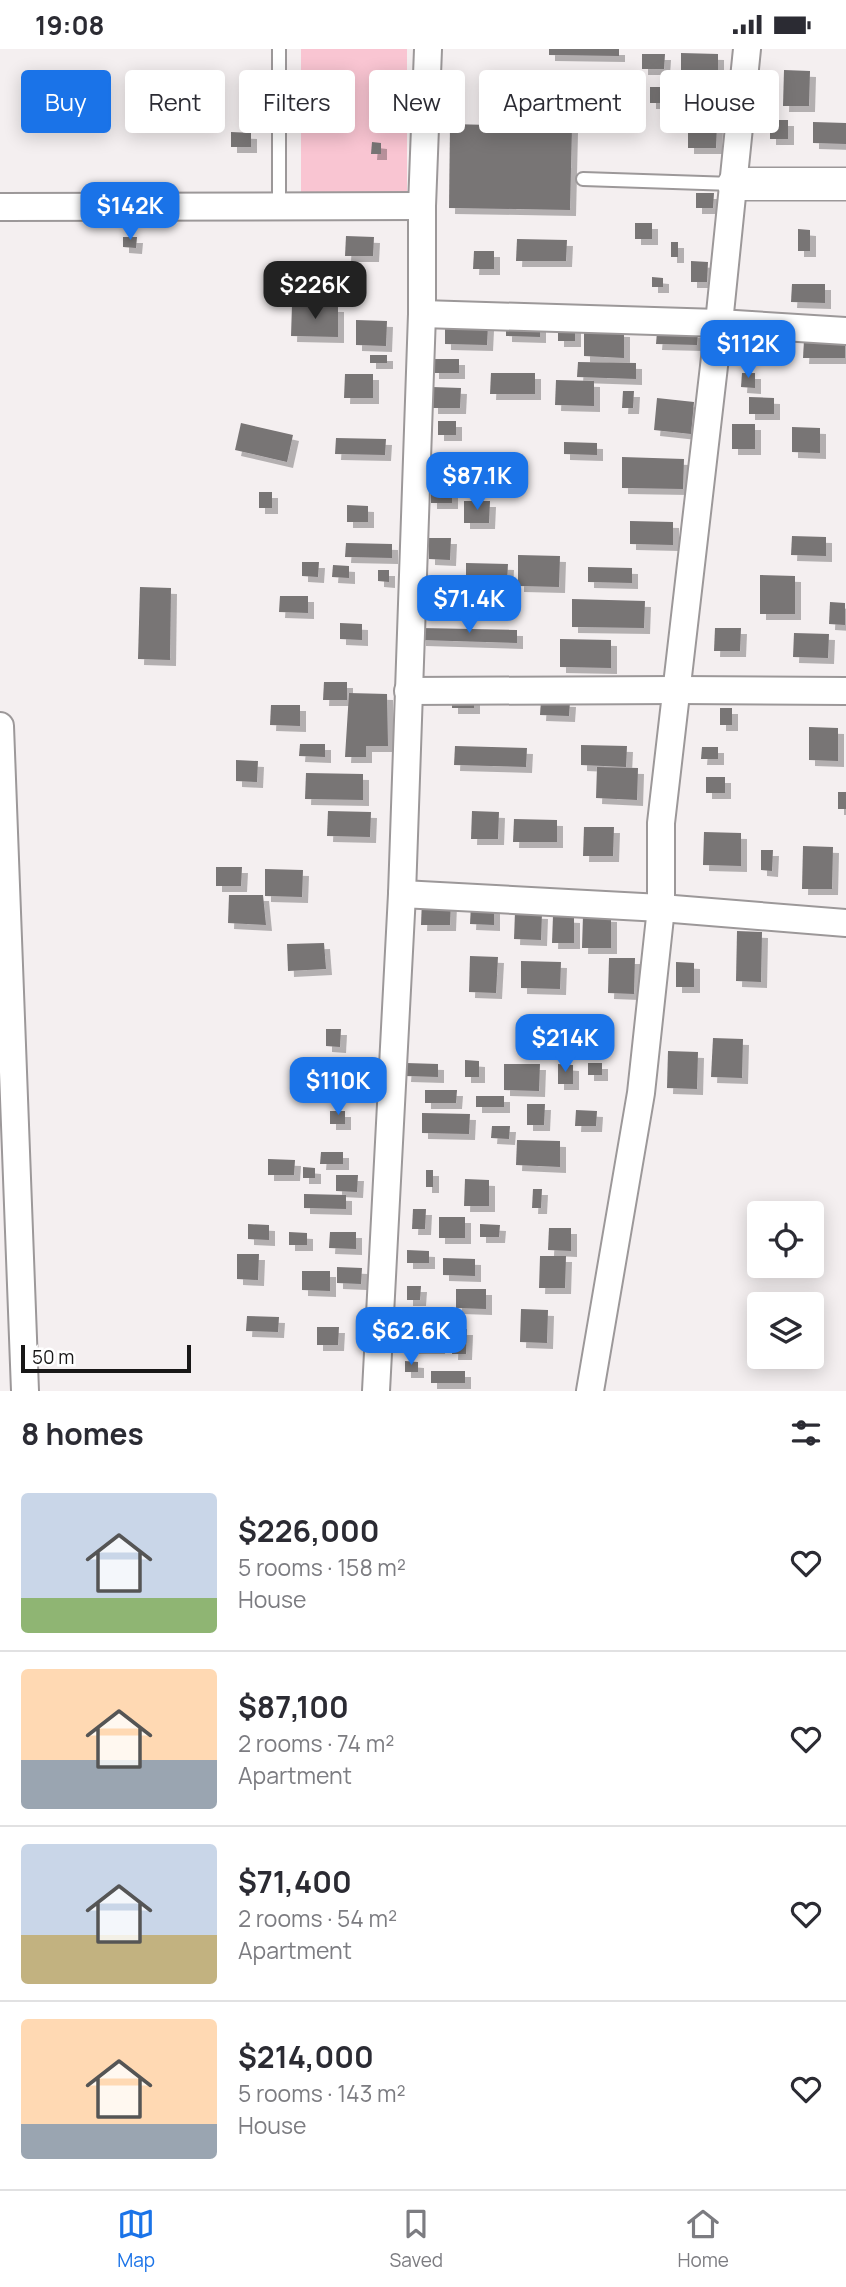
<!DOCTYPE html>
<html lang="en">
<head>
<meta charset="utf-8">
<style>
	:root { --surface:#fff; --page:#f2f2f3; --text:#2b2b33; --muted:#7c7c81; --line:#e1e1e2; --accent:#1a73e8 }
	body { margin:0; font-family:Manrope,sans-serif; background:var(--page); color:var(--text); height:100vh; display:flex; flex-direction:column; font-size:26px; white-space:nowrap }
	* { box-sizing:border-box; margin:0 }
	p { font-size:23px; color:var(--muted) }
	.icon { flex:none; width:38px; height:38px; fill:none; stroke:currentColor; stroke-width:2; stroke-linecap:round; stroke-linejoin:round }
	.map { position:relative; height:1342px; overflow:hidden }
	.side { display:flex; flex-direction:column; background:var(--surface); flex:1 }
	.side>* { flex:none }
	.hud { position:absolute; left:21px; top:21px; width:805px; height:63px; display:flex; gap:14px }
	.buttons { position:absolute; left:747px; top:1152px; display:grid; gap:14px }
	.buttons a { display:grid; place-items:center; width:77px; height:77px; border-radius:7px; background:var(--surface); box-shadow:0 4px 18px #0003; font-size:35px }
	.scale { position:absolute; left:21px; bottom:18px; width:170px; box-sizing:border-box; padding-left:7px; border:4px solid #181717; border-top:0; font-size:19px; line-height:24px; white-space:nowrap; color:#181717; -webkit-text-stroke:5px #fff; paint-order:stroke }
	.price { position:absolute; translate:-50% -60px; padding:0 16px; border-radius:14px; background:var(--accent); color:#fff; font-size:23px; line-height:46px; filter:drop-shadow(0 2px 4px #0008) }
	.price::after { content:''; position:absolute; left:50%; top:42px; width:21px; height:16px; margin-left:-10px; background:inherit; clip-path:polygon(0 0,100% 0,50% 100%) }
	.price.selected { background:#222; color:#fff }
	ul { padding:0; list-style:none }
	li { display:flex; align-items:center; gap:21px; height:175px; padding:0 21px }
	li+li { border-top:2px solid var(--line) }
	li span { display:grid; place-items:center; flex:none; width:196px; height:140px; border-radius:7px; color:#555 }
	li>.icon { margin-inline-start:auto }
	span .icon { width:84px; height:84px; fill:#fffc; stroke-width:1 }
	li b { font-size:30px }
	h2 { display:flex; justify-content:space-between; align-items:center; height:84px; padding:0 21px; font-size:30px }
	.tag { padding:0 24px; border-radius:7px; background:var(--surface); box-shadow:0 4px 18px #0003; font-size:24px; line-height:63px }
	.tag.selected { background:var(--accent); color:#fff }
	.status { display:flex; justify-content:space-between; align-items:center; height:49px; padding:0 35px; background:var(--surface); direction:ltr }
	.status svg { height:19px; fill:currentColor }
	.tab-bar { display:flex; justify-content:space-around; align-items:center; height:98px; border-top:2px solid var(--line); background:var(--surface); font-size:19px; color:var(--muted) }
	.tab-bar a { display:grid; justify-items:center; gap:4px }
	.tab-bar .selected { color:var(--accent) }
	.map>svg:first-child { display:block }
	.green { fill:#f9c5d2 }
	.building { fill:#787475; filter:url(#shadow) }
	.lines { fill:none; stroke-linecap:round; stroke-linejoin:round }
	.service-casing { stroke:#9c9899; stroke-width:16 }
	.minor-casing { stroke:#9c9899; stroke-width:30 }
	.tertiary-casing { stroke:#9c9899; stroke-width:35 }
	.service { stroke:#fff; stroke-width:12 }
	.minor { stroke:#fff; stroke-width:26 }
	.tertiary { stroke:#fff; stroke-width:32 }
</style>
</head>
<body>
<div class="status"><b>19:08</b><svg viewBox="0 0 49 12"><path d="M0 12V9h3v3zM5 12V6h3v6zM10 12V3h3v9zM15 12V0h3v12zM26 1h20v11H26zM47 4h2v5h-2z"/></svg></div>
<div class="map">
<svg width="846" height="1342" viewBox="0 0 846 1342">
	<defs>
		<filter id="shadow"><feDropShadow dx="6" dy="6" stdDeviation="0" flood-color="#0004"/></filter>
	</defs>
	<rect width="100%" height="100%" fill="#f4eff0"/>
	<!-- green -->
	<rect class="green" x="301" y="0" width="106" height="144"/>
	<!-- building -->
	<g class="building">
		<polygon points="549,0 619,0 619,7 549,6"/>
		<polygon points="681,4 718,5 718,23 681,23"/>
		<polygon points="642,5 665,5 664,20 642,20"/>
		<polygon points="784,21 810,22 809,57 783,57"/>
		<polygon points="379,24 400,24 400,50 379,49"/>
		<rect x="650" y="38" width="17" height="16"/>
		<rect x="690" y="41" width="12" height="14"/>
		<rect x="770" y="71" width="18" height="19"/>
		<polygon points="813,73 846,74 846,95 813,94"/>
		<polygon points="450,75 572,78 570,161 449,159"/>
		<polygon points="688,76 717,76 716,99 688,99"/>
		<polygon points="231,83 251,84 251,98 231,98"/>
		<polygon points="372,93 381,94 381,105 371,105"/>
		<polygon points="696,144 714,144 713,159 696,159"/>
		<rect x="635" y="174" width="17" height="16"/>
		<polygon points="798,180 810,181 810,202 798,202"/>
		<polygon points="346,187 374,188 373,207 345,207"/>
		<polygon points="123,188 137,188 136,199 123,198"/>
		<polygon points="517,190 567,191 566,212 516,212"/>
		<rect x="671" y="193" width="7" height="15"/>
		<polygon points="474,202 494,202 494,220 473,220"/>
		<polygon points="691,212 708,213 707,233 691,233"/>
		<polygon points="652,228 663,229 663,238 652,238"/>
		<polygon points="792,235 825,235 825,254 791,253"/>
		<polygon points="292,256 338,257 338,288 291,287"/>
		<polygon points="356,271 387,272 386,297 356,296"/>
		<polygon points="506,272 540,273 540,288 506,287"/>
		<polygon points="445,275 488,276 487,296 445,295"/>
		<rect x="558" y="276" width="17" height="16"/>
		<polygon points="584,281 624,282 624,309 584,307"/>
		<polygon points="657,283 698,283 697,296 656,295"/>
		<polygon points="804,291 845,291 845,309 803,309"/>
		<rect x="370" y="306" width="17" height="8"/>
		<rect x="433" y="310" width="26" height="14"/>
		<polygon points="578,313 636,314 636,330 577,328"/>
		<polygon points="491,324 535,324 535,345 490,345"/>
		<polygon points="742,324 755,324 755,339 741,338"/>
		<polygon points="345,325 373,325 373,349 344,349"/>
		<polygon points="556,331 594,332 594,357 555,356"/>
		<polygon points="432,338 461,339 460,359 432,359"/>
		<polygon points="623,342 634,342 633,359 622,359"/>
		<polygon points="749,348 774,349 774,365 749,365"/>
		<polygon points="657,349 694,353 691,385 654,381"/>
		<rect x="438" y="372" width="18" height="14"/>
		<polygon points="241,374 293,386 287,413 235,401"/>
		<rect x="732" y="375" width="23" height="25"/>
		<polygon points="792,378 820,379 820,404 792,403"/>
		<polygon points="336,389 386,390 385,406 335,405"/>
		<polygon points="564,393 597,394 597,406 564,405"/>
		<polygon points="622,408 684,410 683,440 622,439"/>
		<polygon points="431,410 458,410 457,426 430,426"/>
		<polygon points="431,437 452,438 452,454 431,454"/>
		<rect x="259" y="443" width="13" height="16"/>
		<polygon points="464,452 490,452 489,474 464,474"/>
		<polygon points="347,456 368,457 368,473 347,473"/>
		<polygon points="630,472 673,473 673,496 630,495"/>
		<polygon points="792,487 826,488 826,507 791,506"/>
		<polygon points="429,489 451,489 450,511 429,510"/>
		<polygon points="346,494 392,495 392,509 345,508"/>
		<polygon points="518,506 560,507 559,538 518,537"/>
		<polygon points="302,513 319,513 318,528 302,527"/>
		<polygon points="466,514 508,515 507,533 466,532"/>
		<polygon points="333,516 349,517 349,529 332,528"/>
		<polygon points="588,518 632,519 632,534 588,533"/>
		<polygon points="378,521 389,521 389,533 378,532"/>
		<polygon points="760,526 795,527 795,565 760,565"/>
		<polygon points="140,538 171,539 170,611 138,610"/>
		<polygon points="280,547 308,547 308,564 279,563"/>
		<polygon points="572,550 645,552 644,579 572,578"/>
		<polygon points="830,553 845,554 845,576 829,575"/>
		<polygon points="340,574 362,575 362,591 340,590"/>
		<polygon points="420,579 517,581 517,594 420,591"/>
		<polygon points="715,579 741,579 740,602 714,602"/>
		<polygon points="794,584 829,585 828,609 793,608"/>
		<polygon points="560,590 611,591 611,619 560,618"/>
		<polygon points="324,633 347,633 347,651 323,651"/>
		<polygon points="349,644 387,645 388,697 366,697 366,708 345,708"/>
		<rect x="452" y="647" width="22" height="12"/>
		<polygon points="541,651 570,652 569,667 540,666"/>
		<polygon points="271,656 300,656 300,677 270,676"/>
		<rect x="720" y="659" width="12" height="17"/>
		<polygon points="809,678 838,679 838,712 809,711"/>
		<polygon points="300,695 325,695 325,708 299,707"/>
		<polygon points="581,696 627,697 626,718 581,716"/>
		<polygon points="455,697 527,699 526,718 454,716"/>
		<polygon points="702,698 718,698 718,710 701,710"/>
		<polygon points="236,711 258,712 257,733 236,732"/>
		<polygon points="597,718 638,719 637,751 596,749"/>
		<polygon points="306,724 363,725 363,751 305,750"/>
		<rect x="706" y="728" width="19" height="16"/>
		<rect x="838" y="743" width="8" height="17"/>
		<polygon points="328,762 371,763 370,788 327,787"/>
		<polygon points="472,762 499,763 498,790 471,790"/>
		<polygon points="514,770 557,771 557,793 513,793"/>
		<polygon points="584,778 614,778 613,807 583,807"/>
		<polygon points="704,783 741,784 741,817 703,816"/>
		<polygon points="803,797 833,798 832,840 802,840"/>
		<polygon points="761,801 773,801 772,822 761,821"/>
		<polygon points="216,818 242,818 241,837 216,837"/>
		<polygon points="265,820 303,821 302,848 265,847"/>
		<polygon points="229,846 263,846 266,876 228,874"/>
		<polygon points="422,851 451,851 450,876 421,876"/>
		<polygon points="471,856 494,856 494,876 470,875"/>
		<polygon points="515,863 542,864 541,891 514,890"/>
		<polygon points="583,866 611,867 611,899 582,899"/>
		<polygon points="553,867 574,868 574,894 552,894"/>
		<polygon points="737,882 762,883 761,933 736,932"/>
		<polygon points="324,894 326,920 288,922 287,895"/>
		<polygon points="470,907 498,908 496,944 469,943"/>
		<polygon points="609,909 635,909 634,945 608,944"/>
		<polygon points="521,912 561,913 560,940 521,939"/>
		<polygon points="676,913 694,914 694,938 676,938"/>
		<polygon points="326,980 341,980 340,998 326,997"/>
		<polygon points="713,989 743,990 742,1029 711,1028"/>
		<polygon points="668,1002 698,1003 697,1040 667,1039"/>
		<polygon points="465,1011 479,1012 479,1028 465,1028"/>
		<polygon points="406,1014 438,1015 438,1028 405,1027"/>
		<rect x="588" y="1014" width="14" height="12"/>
		<polygon points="504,1015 540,1015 539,1042 504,1041"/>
		<polygon points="558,1015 573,1016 573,1035 558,1035"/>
		<polygon points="324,1016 346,1016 345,1035 323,1035"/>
		<polygon points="425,1041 457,1041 456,1054 425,1054"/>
		<rect x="476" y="1047" width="28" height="11"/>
		<polygon points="527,1055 545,1055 544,1076 527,1076"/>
		<polygon points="576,1061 597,1062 596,1077 575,1077"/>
		<rect x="330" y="1062" width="15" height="13"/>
		<polygon points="422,1064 470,1065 469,1085 422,1084"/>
		<polygon points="492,1077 510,1077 509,1090 491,1089"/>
		<polygon points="517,1091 560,1092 560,1118 516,1116"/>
		<polygon points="321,1103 343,1103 343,1115 320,1115"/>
		<polygon points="268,1110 295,1111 294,1126 268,1126"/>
		<polygon points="303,1118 315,1119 315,1129 303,1129"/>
		<rect x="426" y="1121" width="7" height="17"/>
		<polygon points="336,1126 358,1126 357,1143 336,1142"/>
		<polygon points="465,1130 489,1131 489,1157 464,1157"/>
		<polygon points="533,1140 542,1140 541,1159 532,1159"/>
		<polygon points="304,1145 346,1146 346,1160 304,1159"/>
		<polygon points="413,1160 426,1160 425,1180 412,1180"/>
		<rect x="439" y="1168" width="26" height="21"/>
		<polygon points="248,1175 269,1176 269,1191 248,1190"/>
		<polygon points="480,1175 500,1176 499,1188 480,1188"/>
		<polygon points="549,1179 571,1179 571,1202 548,1201"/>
		<polygon points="289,1183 307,1184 307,1196 289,1196"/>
		<polygon points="330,1183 356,1183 356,1200 329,1199"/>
		<polygon points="407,1201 429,1202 429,1214 407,1214"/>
		<polygon points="237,1205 259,1205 258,1231 237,1230"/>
		<polygon points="540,1207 566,1207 565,1239 539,1239"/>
		<polygon points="443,1209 475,1210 475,1227 443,1226"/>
		<polygon points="337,1218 362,1219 361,1235 337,1234"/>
		<polygon points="302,1222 330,1222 330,1242 302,1241"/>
		<polygon points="407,1237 421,1237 420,1251 407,1251"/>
		<polygon points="456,1240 486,1240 486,1260 456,1259"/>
		<polygon points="521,1260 548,1261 547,1294 520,1293"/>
		<polygon points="247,1267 279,1268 278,1283 246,1282"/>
		<polygon points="412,1272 440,1273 439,1299 412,1299"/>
		<polygon points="317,1278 339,1278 338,1296 317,1296"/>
		<polygon points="453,1280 467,1280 466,1305 452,1305"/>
		<polygon points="405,1312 418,1313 418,1323 405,1323"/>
		<rect x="431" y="1322" width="34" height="12"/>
	</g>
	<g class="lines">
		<defs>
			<g id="service">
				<polyline points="583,130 733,135"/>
				<polyline points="279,157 279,0"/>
			</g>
			<g id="minor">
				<polyline points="0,158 422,157"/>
				<polyline points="422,265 719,274 846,282"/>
				<polyline points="408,642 678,641 846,642"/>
				<polyline points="0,677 25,1342"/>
				<polyline points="402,845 661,859 846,874"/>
				<polyline points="376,1342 402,845 422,265 422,157 428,0"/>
				<polyline points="590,1342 641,1044 661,859 661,774 719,274 747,0"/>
			</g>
			<polyline id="tertiary" points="734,135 846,135"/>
		</defs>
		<!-- service casing -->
		<use href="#service" class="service-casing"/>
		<!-- minor casing -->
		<use href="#minor" class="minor-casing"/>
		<!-- tertiary casing -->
		<use href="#tertiary" class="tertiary-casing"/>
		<!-- service -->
		<use href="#service" class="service"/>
		<!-- minor -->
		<use href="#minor" class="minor"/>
		<!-- tertiary -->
		<use href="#tertiary" class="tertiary"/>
	</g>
</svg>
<div class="buttons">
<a><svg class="icon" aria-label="locate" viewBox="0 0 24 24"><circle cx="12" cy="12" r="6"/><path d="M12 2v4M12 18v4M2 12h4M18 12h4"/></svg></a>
<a><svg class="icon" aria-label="layers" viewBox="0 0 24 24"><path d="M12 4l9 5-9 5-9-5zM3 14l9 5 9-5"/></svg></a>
</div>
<div class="scale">50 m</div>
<b class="price" style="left:130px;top:193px">$142K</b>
<b class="price selected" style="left:315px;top:272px">$226K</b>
<b class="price" style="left:748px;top:331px">$112K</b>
<b class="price" style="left:477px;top:463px">$87.1K</b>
<b class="price" style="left:469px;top:586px">$71.4K</b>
<b class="price" style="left:565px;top:1025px">$214K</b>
<b class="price" style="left:338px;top:1068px">$110K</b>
<b class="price" style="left:411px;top:1318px">$62.6K</b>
<div class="hud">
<a class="tag selected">Buy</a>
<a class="tag">Rent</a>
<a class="tag">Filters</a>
<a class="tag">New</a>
<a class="tag">Apartment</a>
<a class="tag">House</a>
</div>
</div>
<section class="side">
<h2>8 homes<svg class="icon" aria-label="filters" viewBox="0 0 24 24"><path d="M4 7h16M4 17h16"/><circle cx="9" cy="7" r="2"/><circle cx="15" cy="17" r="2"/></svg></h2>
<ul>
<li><span style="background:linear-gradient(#c9d6e8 75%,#8fb573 0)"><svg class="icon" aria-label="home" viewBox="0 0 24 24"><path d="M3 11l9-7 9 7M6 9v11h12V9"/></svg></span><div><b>$226,000</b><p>5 rooms · 158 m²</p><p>House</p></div><svg class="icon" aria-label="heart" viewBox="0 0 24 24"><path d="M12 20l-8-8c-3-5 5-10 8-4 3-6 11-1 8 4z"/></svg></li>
<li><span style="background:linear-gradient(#ffd9b3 65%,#9aa5b1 0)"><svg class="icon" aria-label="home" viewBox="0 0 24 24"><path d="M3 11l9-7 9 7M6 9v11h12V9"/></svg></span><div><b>$87,100</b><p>2 rooms · 74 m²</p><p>Apartment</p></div><svg class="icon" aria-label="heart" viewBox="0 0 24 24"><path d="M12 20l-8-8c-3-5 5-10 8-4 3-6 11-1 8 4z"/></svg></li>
<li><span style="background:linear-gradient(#c9d6e8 65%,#c2b280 0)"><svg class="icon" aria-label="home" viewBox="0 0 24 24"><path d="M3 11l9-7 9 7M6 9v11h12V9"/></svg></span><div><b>$71,400</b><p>2 rooms · 54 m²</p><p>Apartment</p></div><svg class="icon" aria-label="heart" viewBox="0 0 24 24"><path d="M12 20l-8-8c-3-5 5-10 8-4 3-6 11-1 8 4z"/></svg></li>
<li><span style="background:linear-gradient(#ffd9b3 75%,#9aa5b1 0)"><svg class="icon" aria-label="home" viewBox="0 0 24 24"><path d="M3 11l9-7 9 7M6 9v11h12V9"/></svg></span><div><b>$214,000</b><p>5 rooms · 143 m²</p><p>House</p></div><svg class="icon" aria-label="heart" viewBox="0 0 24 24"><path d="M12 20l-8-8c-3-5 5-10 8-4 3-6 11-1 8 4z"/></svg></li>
</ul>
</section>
<nav class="tab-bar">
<a class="selected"><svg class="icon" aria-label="map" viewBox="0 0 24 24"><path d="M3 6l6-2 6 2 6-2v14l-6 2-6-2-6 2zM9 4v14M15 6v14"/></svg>Map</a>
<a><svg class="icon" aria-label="saved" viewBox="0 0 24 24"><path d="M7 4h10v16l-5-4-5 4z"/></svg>Saved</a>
<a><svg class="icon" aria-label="home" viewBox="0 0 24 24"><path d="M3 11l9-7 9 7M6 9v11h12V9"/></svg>Home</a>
</nav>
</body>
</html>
